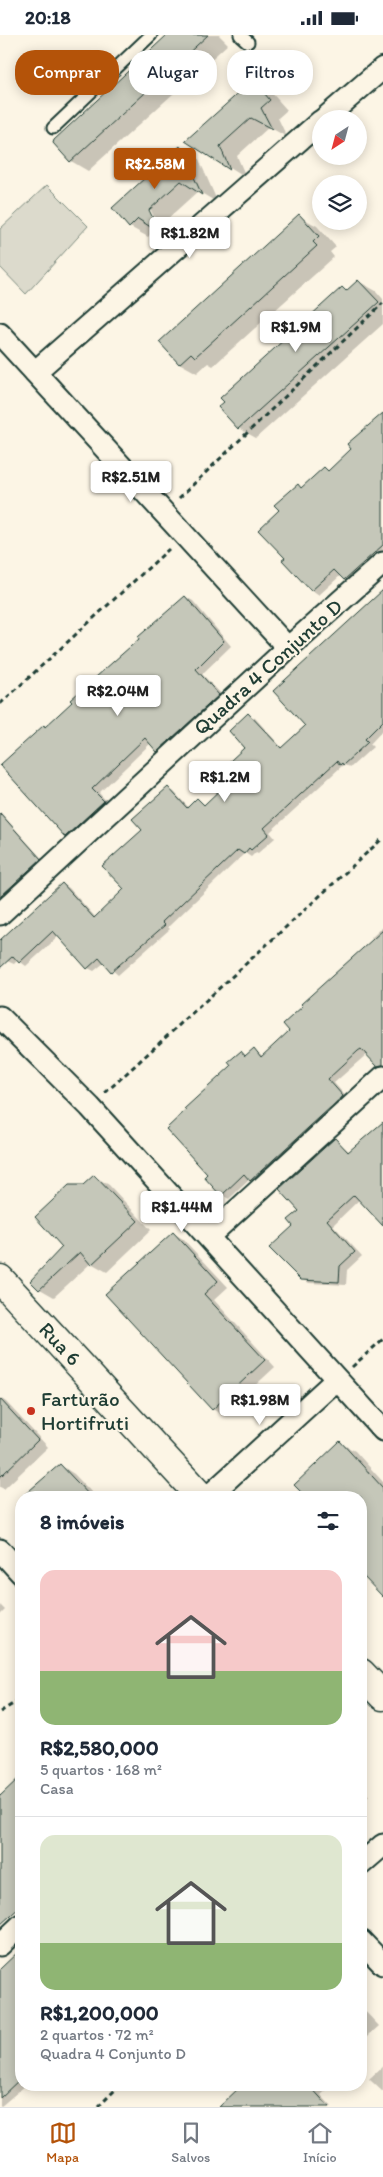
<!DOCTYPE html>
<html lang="pt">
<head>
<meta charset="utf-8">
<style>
	:root { --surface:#fff; --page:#f2f2f3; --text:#1f2937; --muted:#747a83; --line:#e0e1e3; --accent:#b45309 }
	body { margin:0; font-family:Itim,sans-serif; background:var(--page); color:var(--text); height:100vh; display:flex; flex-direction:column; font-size:19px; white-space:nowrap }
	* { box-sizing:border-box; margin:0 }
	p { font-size:16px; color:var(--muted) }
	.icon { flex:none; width:28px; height:28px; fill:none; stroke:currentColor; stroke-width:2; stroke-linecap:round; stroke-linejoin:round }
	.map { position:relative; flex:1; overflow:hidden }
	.drawer { position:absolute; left:15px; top:1456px; width:352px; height:600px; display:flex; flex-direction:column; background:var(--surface); border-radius:20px; box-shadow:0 2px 12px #0003 }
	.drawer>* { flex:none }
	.top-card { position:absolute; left:15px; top:15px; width:354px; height:45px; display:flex; gap:10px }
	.needle { width:32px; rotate:216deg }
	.buttons { position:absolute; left:312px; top:75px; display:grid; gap:10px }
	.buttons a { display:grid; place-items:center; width:55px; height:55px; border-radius:50%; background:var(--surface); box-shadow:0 2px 12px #0003; font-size:25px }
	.price { position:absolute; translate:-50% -42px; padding:0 11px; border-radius:5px; background:#fff; color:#222; font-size:16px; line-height:32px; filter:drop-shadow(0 1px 2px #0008) }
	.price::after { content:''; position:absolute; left:50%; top:30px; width:15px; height:11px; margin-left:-8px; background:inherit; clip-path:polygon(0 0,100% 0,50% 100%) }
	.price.selected { background:var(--accent); color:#fff }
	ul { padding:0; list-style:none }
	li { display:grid; align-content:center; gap:10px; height:265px; padding:0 25px }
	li+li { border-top:1px solid var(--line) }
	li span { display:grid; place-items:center; height:155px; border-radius:15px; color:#555 }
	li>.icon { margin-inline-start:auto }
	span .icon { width:90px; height:90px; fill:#fffc; stroke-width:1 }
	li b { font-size:21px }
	h2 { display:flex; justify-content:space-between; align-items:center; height:60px; padding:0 25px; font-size:21px }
	.pill { padding:0 18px; border-radius:20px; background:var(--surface); box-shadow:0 2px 12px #0003; font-size:18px; line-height:45px }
	.pill.selected { background:var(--accent); color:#fff }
	.status { display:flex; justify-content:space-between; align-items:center; height:35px; padding:0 25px; background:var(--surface); direction:ltr }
	.status svg { height:14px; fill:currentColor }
	.tabs { display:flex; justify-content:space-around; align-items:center; height:70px; border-top:1px solid var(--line); background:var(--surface); font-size:14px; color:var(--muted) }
	.tabs a { display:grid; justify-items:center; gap:2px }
	.tabs .selected { color:var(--accent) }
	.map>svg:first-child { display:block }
	.grass { fill:#dcdacc; stroke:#7e8c80 }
	.shadow { fill:#0003 }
	.building { fill:#c5c7b9; stroke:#1f3d34 }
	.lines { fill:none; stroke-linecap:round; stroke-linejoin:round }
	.lane-casing { stroke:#1f3d34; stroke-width:15 }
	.street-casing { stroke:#1f3d34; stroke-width:25 }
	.secondary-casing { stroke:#1f3d34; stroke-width:31 }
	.path { stroke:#1f3d34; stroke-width:3; stroke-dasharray:5 4; stroke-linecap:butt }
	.lane { stroke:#fcf5e5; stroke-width:11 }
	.street { stroke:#fcf5e5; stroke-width:21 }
	.secondary { stroke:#fcf5e5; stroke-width:28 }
	.poi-dot { fill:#c8321e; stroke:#fcf5e5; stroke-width:2 }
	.labels { text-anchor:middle; stroke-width:4; stroke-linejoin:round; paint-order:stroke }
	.street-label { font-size:21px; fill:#1f3d34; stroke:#fcf5e5 }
	.poi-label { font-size:21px; fill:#1f3d34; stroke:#fcf5e5; text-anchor:start }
</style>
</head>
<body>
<div class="status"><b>20:18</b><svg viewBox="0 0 49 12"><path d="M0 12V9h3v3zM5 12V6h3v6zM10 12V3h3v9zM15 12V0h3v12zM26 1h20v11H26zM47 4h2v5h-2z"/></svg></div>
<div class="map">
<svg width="383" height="2072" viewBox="0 0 383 2072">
	<rect width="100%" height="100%" fill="#fcf5e5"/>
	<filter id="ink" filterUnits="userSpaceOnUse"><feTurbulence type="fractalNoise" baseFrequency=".02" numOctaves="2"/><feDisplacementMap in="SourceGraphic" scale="10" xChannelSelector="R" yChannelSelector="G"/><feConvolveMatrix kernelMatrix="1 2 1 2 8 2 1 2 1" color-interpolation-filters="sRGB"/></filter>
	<g filter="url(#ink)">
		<!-- grass -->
		<polygon class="grass" points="47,150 88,191 26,259 0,232 0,194"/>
		<!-- shadow -->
		<g class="shadow">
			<polygon points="169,0 219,0 228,9 88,136 71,126"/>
			<polygon points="253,46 270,56 287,75 278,83 287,102 269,92 237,121 246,142 188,106"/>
			<polygon points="180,112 198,122 218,168 198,156 166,185 176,206 161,197 148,169 146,170 156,194 148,202 130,192"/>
			<polygon points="299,181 317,191 336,212 330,217 334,222 213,331 208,328 197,338 179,328"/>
			<polygon points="358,246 376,256 383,264 383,289 256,403 238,393 226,367 342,253 347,256"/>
			<polygon points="383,380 383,521 352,549 341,540 319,560 312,555 287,523 280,476 298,451 302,453 325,433 329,436 353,414"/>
			<polygon points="186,562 193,566 231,611 202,639 226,664 165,720 151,708 99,758 111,771 73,806 65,801 46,693"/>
			<polygon points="383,564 383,695 370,709 373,712 351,732 343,730 270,797 275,803 258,818 256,817 251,822 245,818 168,892 170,894 118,940 104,928 94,936 88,933 59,901 26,931 18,925 14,929 7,926 0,917 0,906 63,849 69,853 96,883 126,854 144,795 168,753 174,757 189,773 197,764 205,770 229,747 246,713 249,680 255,683 282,713 306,691"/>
			<polygon points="0,777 45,827 0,869"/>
			<polygon points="383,892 383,1033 367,1019 334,1048 350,1066 258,1149 250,1144 229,1164 222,1160 208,1139 233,1031 241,1017 247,1021 254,1015 263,1021 291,996 374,905 371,903"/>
			<polygon points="383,1089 383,1189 360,1164 333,1190 362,1221 347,1235 346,1250 309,1248 302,1244 295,1191 301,1176 335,1105 350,1117"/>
			<polygon points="94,1141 109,1150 151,1195 107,1237 91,1228 54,1262 40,1254 64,1212 83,1151"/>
			<polygon points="173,1198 183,1204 228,1252 214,1265 275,1332 223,1380 212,1374"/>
			<polygon points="0,1363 6,1367 48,1412 4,1454 0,1452"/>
			<polygon points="340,1408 355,1416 383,1447 383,1561 361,1462 301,1462"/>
			<polygon points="60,1430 74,1439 96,1462 24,1462"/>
			<polygon points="21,1465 21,1478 15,1471"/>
			<polygon points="0,1570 5,1575 0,1580"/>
			<polygon points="21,1742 21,1876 0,1854 0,1762"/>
			<polygon points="361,1752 369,1761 361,1768"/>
			<polygon points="16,1921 21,1924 21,2050 26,2050 0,2072 0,1935"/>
			<polygon points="361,1972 379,1991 361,2007"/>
			<polygon points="383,2031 383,2057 369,2044"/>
			<polygon points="245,2050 332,2050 321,2060 332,2072 222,2072"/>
		</g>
		<!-- building -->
		<g class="building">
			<polygon points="167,0 208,0 70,127 53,108 54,105"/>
			<polygon points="253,45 270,65 261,73 272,94 251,83 220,111 230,135 185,106"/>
			<polygon points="180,111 202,160 181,146 149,175 160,198 138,184 129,193 112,173"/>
			<polygon points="299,179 319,201 313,207 317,211 195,322 191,318 179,329 159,307"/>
			<polygon points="358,245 379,267 238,394 218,372 224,367 220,363 342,252 346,256"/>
			<polygon points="383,378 383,510 344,545 334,535 311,556 282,525 285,523 258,495 279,475 274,470 298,449 301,453 324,432 328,436 351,414 347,409"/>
			<polygon points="383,555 383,686 365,704 368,707 343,730 342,728 340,730 337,726 264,793 269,799 251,815 249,813 244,819 238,815 162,887 165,890 111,937 99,923 87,934 53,896 19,928 13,921 0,933 0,905 62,848 94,883 124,854 102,831 142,795 132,784 168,752 187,773 197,763 204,770 228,747 218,737 244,713 229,696 248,678 281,713 305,691 273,656"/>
			<polygon points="185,561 224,606 196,634 219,660 157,717 145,703 92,754 104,766 65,802 0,730 44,690 45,692 72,667 70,665 139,604 138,602"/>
			<polygon points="0,778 41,824 0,862"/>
			<polygon points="383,895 383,1030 377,1031 361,1014 358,1016 328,1044 343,1061 250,1146 244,1139 221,1161 204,1142 207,1139 166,1094 186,1075 184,1074 231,1031 228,1027 241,1016 245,1021 254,1013 261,1022 289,996 283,989 303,971 301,969"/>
			<polygon points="383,1087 383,1191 354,1160 327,1185 355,1217 340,1231 339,1247 301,1245 269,1213 293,1191 288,1185 299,1176 279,1154 335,1103 348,1117"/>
			<polygon points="94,1140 138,1186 91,1230 80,1217 39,1255 30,1246 62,1212 35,1182 69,1150 83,1150"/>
			<polygon points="173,1197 218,1246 204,1259 265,1325 212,1375 105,1259"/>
			<polygon points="0,1364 38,1405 0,1442"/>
			<polygon points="340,1406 383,1453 383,1562 361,1539 361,1462 306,1462 294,1450"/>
			<polygon points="60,1429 91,1462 22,1462"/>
			<polygon points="21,1741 21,1871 0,1890 0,1761"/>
			<polygon points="21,1914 21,2043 0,2063 0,1934"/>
			<polygon points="242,2050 309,2050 329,2072 219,2072"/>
		</g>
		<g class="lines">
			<defs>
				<g id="lane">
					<polyline points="240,0 248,7"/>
					<polyline points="53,93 151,0"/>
				</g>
				<g id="street">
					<polyline points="324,84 383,33"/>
					<polyline points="0,299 288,613"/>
					<polyline points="35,337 321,86"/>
					<polyline points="0,879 288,613 383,528"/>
					<polyline points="0,982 90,1072 383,1395"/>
					<polyline points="209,1201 383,1042"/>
					<polyline points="208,1462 336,1345"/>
					<polyline points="0,1515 21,1538"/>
					<polyline points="361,1829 383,1810"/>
					<polyline points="361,1906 383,1929"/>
					<polyline points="0,1910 21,1890"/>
				</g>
				<g id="secondary">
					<polyline points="0,1244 201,1462"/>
					<polyline points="361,1638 383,1661"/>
				</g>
			</defs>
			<!-- lane casing -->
			<use href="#lane" class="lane-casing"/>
			<!-- street casing -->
			<use href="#street" class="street-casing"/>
			<!-- secondary casing -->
			<use href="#secondary" class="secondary-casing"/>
			<!-- path -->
			<g class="path">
				<polyline points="179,463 383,268"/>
				<polyline points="0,669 169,514"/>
				<polyline points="105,1058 383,803"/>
				<polyline points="352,1332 383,1304"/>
				<polyline points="0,1677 21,1664"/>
				<polyline points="98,2072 120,2050"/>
			</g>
			<!-- lane -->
			<use href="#lane" class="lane"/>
			<!-- street -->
			<use href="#street" class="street"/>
			<!-- secondary -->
			<use href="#secondary" class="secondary"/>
		</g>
	</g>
	<!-- markers -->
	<circle class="poi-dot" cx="31" cy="1376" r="5"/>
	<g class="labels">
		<!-- street labels -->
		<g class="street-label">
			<text transform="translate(268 632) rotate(-42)" y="7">Quadra 4 Conjunto D</text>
			<text transform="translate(60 1309) rotate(47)" y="7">Rua 6</text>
		</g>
		<!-- poi labels -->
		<g class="poi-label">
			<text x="41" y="1371">Farturão<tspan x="41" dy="24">Hortifruti</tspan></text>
		</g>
	</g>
</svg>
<div class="buttons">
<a><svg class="needle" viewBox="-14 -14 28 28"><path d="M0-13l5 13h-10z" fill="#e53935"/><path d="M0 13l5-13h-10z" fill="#747a83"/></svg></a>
<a><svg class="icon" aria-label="layers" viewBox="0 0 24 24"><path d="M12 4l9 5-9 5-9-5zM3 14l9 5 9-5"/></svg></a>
</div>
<b class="price selected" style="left:155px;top:155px">R$2.58M</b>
<b class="price" style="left:190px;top:224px">R$1.82M</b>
<b class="price" style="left:296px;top:318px">R$1.9M</b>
<b class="price" style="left:131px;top:468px">R$2.51M</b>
<b class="price" style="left:118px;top:682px">R$2.04M</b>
<b class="price" style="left:225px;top:768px">R$1.2M</b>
<b class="price" style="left:182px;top:1198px">R$1.44M</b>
<b class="price" style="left:260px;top:1391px">R$1.98M</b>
<div class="top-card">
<a class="pill selected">Comprar</a>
<a class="pill">Alugar</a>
<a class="pill">Filtros</a>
</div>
<section class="drawer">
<h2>8 imóveis<svg class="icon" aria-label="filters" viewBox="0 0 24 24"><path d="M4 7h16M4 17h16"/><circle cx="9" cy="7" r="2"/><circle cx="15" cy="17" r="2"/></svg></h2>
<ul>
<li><span style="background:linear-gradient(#f6c9c9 65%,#8fb573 0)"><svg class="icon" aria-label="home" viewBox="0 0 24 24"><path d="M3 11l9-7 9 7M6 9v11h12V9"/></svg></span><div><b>R$2,580,000</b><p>5 quartos · 168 m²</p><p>Casa</p></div></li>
<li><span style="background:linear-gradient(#dfe7d0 70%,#8fb573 0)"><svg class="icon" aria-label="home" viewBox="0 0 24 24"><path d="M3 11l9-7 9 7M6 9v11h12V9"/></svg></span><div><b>R$1,200,000</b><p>2 quartos · 72 m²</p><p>Quadra 4 Conjunto D</p></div></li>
</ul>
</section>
</div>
<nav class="tabs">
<a class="selected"><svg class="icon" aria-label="map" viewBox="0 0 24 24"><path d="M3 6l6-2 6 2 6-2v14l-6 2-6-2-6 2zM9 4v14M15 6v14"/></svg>Mapa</a>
<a><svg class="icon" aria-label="saved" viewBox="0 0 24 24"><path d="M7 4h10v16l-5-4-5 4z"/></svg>Salvos</a>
<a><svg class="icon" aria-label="home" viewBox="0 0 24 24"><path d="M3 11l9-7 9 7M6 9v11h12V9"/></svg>Início</a>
</nav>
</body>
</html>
